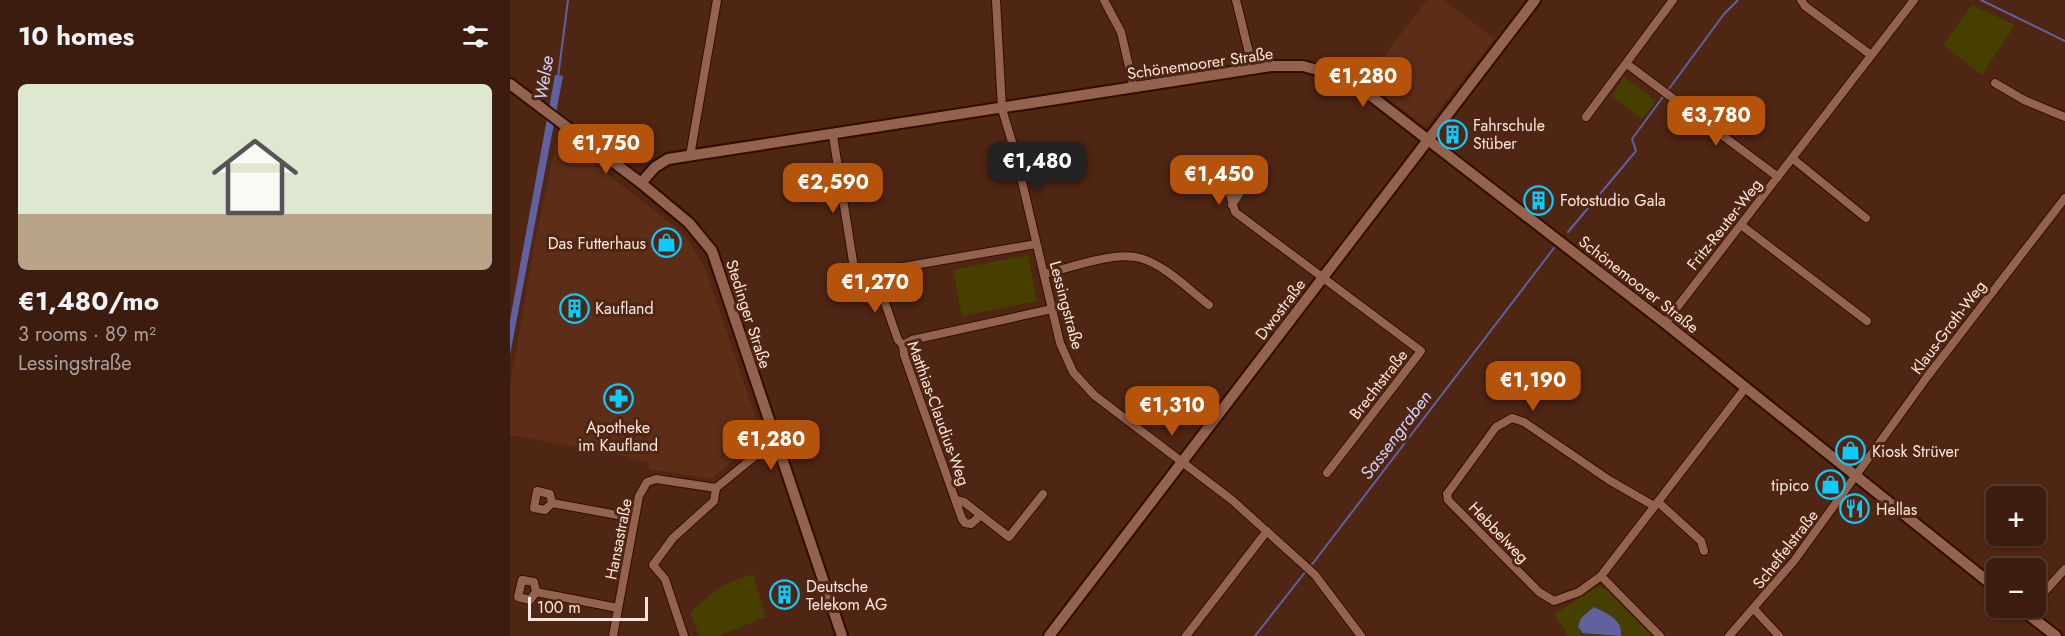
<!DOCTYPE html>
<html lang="en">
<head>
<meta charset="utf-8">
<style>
	:root { --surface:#3b1c0e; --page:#46291c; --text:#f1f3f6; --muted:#aca19e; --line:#543a2e; --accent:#b45309 }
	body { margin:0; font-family:Jost,sans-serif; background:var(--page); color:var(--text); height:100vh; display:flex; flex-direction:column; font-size:22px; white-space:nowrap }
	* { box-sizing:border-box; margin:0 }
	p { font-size:20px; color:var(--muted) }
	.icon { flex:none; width:33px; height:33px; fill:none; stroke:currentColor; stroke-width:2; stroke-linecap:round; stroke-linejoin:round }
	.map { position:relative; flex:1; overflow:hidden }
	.details { display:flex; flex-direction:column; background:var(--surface); width:510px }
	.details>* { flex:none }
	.controls { position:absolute; left:1476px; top:486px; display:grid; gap:12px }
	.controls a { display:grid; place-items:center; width:60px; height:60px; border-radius:9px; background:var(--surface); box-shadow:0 2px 4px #0004,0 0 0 2px var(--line); font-size:30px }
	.scale { position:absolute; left:18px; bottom:15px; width:120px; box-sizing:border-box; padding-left:6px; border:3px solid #fde7de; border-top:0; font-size:16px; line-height:21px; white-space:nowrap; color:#fde7de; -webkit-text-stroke:4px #4f2513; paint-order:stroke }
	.price { position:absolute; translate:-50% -51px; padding:0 14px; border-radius:12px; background:var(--accent); color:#fff; font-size:20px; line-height:39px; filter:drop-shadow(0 2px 3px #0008) }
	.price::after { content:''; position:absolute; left:50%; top:36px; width:18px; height:14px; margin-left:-9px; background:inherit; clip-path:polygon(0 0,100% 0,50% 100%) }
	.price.selected { background:#222; color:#fff }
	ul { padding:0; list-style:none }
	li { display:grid; align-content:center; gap:12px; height:318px; padding:0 18px }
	li span { display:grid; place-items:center; height:186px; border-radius:9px; color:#555 }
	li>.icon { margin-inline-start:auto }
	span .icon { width:108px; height:108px; fill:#fffc; stroke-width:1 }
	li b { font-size:26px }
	h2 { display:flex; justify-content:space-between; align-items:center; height:72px; padding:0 18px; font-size:26px }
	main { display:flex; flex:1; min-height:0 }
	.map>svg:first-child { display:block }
	.built { fill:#5e2d18 }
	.green { fill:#463f00 }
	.water { fill:#6161a1 }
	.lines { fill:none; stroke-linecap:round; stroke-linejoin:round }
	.stream { stroke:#6161a1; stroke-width:2 }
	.street-casing { stroke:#330c00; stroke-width:10 }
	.secondary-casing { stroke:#330c00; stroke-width:14 }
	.street { stroke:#936350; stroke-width:8 }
	.secondary { stroke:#936350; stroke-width:10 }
	.labels { text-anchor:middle; stroke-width:6; stroke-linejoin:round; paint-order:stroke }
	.street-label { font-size:16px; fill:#fde7de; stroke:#4f2513 }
	.poi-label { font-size:16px; fill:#fde7de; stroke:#4f2513; text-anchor:start }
	.water-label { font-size:18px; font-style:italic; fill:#d0d2f8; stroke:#4f2513 }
</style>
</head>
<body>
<main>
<section class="details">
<h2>10 homes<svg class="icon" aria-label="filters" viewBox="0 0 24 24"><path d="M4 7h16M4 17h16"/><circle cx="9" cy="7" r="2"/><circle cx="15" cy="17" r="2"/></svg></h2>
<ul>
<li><span style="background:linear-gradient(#dfe7d0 70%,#b9a48a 0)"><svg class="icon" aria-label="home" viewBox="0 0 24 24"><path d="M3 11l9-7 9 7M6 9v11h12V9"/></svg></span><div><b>€1,480/mo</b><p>3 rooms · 89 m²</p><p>Lessingstraße</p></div></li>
</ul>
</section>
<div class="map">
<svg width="1555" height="636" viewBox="0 0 1555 636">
	<rect width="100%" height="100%" fill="#4f2513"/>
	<!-- built -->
	<g class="built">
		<polygon points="917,0 934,0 984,39 916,127 855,81"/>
		<polygon points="51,138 169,230 180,242 196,271 252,436 202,479 139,469 140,463 121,459 120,457 0,435 0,386 25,240 46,144"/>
	</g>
	<!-- green -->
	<g class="green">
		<polygon points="1462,5 1505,25 1472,75 1433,45"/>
		<polygon points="1114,77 1146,101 1132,119 1102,96"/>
		<polygon points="518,255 527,301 452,316 443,270"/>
		<polygon points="243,574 256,617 208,636 189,636 180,612 211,586"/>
		<polygon points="1088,587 1096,589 1142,636 1058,636 1044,614"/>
	</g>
	<!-- water -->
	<g class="water">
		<polygon points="45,75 53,76 0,355 0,320"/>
		<path d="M1084 607C1097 614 1113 619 1111 636L1073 633 1068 627 1071 618Z"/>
	</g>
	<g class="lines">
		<!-- stream -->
		<g class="stream">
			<polyline points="1471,0 1555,41"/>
			<polyline points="48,77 58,0"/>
			<polyline points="1058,232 1126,151 1122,139 1214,14 1228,0"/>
			<polyline points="800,567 1044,248"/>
			<polyline points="745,636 796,571"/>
		</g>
		<defs>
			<g id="street">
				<polyline points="486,0 492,109 505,152 550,343 563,372 584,395 722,500 793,564 805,575 851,636"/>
				<polyline points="594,0 611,32 624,88"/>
				<polyline points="726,0 743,69"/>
				<polyline points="1291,0 1295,6 1361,55"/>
				<polyline points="1117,64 1268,177"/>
				<polyline points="1485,83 1514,100 1555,117"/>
				<polyline points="1076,117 1163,0"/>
				<polyline points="323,136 344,268 374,300 388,340 393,345 394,355 452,519 455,523 461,524 471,515"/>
				<polyline points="180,156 207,0"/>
				<polyline points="1282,158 1356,218"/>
				<polyline points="722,205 733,188 736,172 715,177 725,212 911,351 817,473"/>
				<polyline points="1231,225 1357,321"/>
				<polyline points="352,274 526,244"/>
				<path d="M534 274C560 268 604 251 630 258 655 265 678 289 699 305"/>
				<polyline points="1155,323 1404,0"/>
				<polyline points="393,345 402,340 542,309"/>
				<polyline points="446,500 454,502 499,537 533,494"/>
				<polyline points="1148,502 1191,541 1194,551"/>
				<polyline points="42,503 35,510 24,508 27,491 40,494 42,503 124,518"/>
				<polyline points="1144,506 1099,480 1014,422 1002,418 986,427 937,494 938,500 1029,592 1044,601 1069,592 1091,576 1150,636"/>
				<polyline points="1091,576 1236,387"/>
				<polyline points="26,592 20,600 8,597 12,580 24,582 26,592 108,608"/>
				<polyline points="1526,601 1555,569"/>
				<polyline points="1245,610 1269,636"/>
				<polyline points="103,636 129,496 137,482 146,479 206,488 255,448 267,443"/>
				<polyline points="174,636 155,579 143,565 163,538 204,501 206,488"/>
				<polyline points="676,636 757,531"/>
				<polyline points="1219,636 1284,561 1417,377 1555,198"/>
			</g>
			<g id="secondary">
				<polyline points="0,84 131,183 179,223 202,251 332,636"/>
				<polyline points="131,183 145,167 158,159 761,66 793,66 822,74 860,95 1155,323 1486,588"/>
				<polyline points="1510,608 1546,636"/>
				<polyline points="539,636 1025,0"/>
			</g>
		</defs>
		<!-- street casing -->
		<use href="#street" class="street-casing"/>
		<!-- secondary casing -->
		<use href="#secondary" class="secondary-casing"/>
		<!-- street -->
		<use href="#street" class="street"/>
		<!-- secondary -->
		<use href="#secondary" class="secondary"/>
	</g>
	<!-- icons -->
	<defs>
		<symbol id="building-ring" viewBox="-11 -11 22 22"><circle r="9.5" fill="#4f2513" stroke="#0ccafa" stroke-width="1.5"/><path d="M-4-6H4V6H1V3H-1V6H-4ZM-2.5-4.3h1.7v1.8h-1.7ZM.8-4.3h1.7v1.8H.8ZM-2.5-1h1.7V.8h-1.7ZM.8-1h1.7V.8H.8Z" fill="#0ccafa"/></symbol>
		<symbol id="shop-ring" viewBox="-11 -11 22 22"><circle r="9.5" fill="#4f2513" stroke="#0ccafa" stroke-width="1.5"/><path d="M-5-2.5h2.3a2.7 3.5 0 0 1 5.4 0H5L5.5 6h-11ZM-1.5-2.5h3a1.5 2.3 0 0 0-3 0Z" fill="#0ccafa"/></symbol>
		<symbol id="pharmacy-ring" viewBox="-11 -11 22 22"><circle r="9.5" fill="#4f2513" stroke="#0ccafa" stroke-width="1.5"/><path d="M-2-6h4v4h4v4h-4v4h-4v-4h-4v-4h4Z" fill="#0ccafa"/></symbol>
		<symbol id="restaurant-ring" viewBox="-11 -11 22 22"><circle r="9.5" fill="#4f2513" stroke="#0ccafa" stroke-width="1.5"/><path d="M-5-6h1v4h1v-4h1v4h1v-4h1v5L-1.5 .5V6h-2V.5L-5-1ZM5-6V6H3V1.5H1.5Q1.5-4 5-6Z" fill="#0ccafa"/></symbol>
	</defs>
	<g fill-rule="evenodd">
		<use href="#building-ring" x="926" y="118" width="33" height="33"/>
		<use href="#building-ring" x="1012" y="184" width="33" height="33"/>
		<use href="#shop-ring" x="140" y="226" width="33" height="33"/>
		<use href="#building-ring" x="48" y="292" width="33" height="33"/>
		<use href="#pharmacy-ring" x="92" y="382" width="33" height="33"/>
		<use href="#shop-ring" x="1324" y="434" width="33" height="33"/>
		<use href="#shop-ring" x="1304" y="468" width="33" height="33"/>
		<use href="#restaurant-ring" x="1328" y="492" width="33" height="33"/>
		<use href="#building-ring" x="258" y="578" width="33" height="33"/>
	</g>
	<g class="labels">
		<!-- street labels -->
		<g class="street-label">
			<text transform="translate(690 63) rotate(-8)" y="6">Schönemoorer Straße</text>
			<text transform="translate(1214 224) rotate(-52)" y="6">Fritz-Reuter-Weg</text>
			<text transform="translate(1129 284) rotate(38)" y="6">Schönemoorer Straße</text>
			<text transform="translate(557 305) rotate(75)" y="6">Lessingstraße</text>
			<text transform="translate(770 309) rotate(-53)" y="6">Dwostraße</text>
			<text transform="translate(239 314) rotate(72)" y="6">Stedinger Straße</text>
			<text transform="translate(1438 327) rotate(-53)" y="6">Klaus-Groth-Weg</text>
			<text transform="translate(868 384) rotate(-52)" y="6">Brechtstraße</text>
			<text transform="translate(429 413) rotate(70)" y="6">Matthias-Claudius-Weg</text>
			<text transform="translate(989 532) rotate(46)" y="6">Hebbelweg</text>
			<text transform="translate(108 539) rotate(-79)" y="6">Hansastraße</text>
			<text transform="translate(1275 549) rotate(-52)" y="6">Scheffelstraße</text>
		</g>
		<!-- poi labels -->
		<g class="poi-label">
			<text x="963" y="131">Fahrschule<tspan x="963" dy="18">Stüber</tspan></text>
			<text x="1050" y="206">Fotostudio Gala</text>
			<text x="136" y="249" text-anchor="end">Das Futterhaus</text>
			<text x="85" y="314">Kaufland</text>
			<text x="108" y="433" text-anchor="middle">Apotheke<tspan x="108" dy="18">im Kaufland</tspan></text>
			<text x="1362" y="457">Kiosk Strüver</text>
			<text x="1299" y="491" text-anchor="end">tipico</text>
			<text x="1366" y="515">Hellas</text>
			<text x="296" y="592">Deutsche<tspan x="296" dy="18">Telekom AG</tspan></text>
		</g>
		<!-- water labels -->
		<g class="water-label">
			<text transform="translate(34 78) rotate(-81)" y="6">Welse</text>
			<text transform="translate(886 435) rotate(-53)" y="6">Sassengraben</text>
		</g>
	</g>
</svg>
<div class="controls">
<a>+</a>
<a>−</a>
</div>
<div class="scale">100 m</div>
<b class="price" style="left:853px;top:108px">€1,280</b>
<b class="price" style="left:1206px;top:147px">€3,780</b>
<b class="price" style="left:96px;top:175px">€1,750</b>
<b class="price selected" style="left:527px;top:193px">€1,480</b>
<b class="price" style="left:709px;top:206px">€1,450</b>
<b class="price" style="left:323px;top:214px">€2,590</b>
<b class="price" style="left:365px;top:314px">€1,270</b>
<b class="price" style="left:1023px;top:412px">€1,190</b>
<b class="price" style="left:662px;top:437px">€1,310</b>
<b class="price" style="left:261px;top:471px">€1,280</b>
</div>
</main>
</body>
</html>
